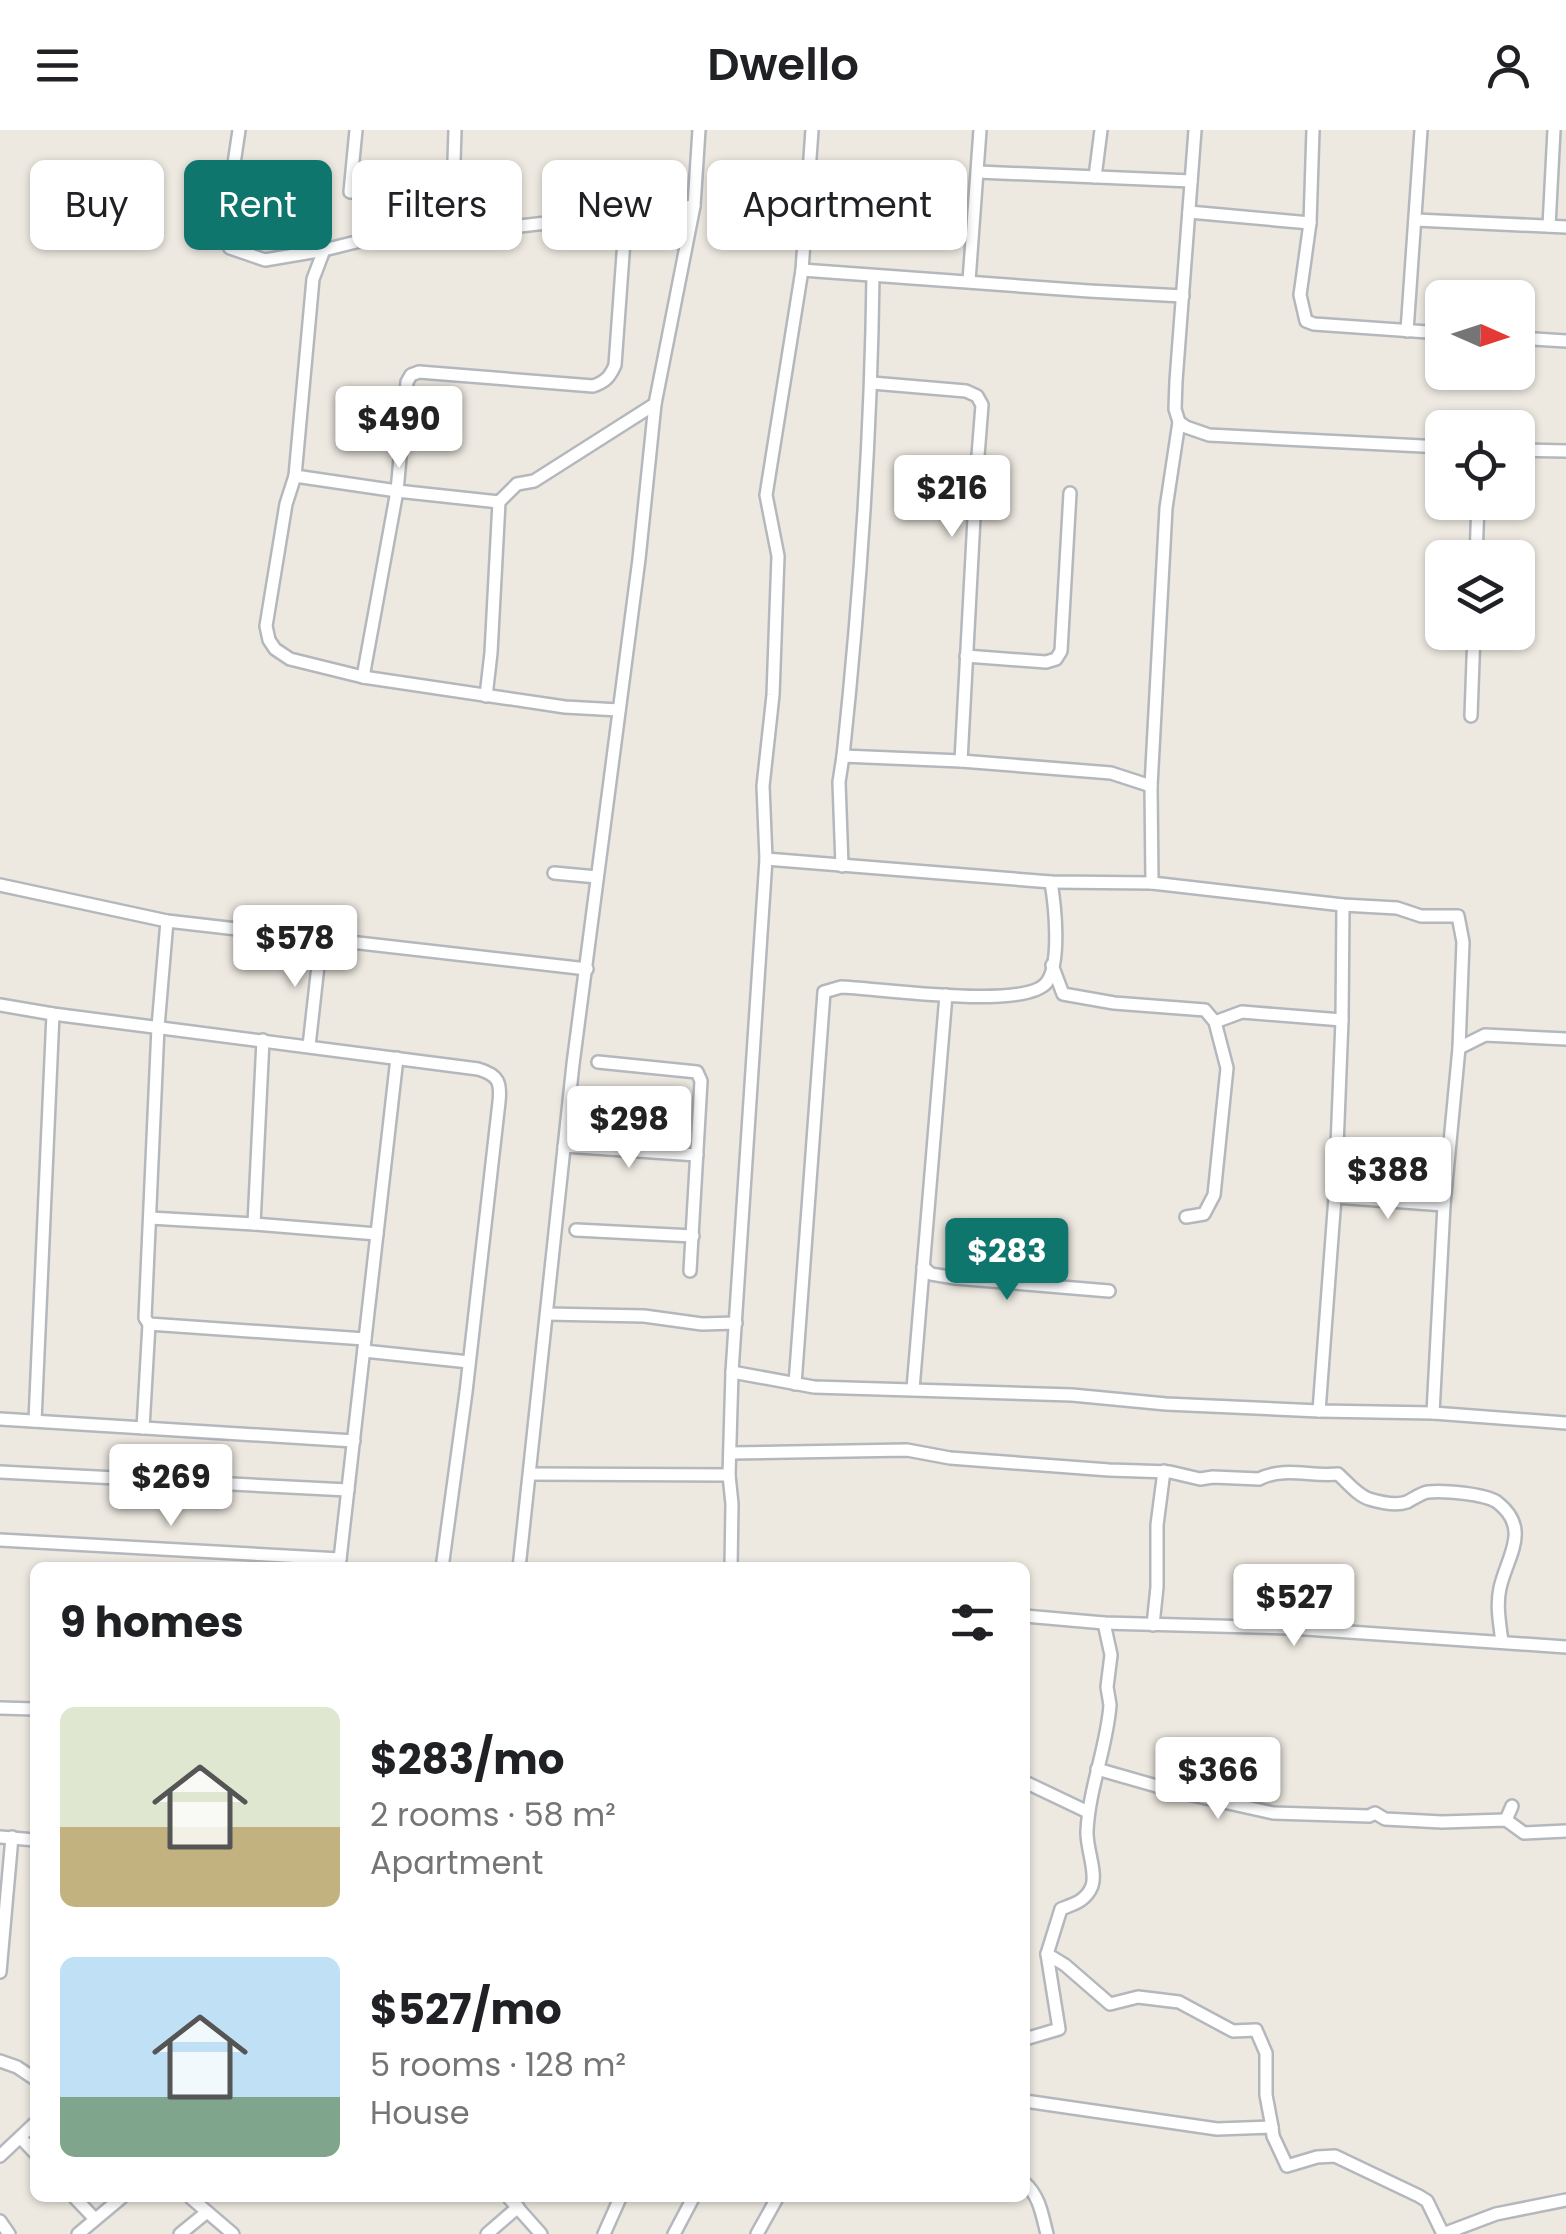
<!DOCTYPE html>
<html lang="en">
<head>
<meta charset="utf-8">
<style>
	:root { --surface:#fff; --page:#f2f2f2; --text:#202124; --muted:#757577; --accent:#0f766e }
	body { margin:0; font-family:Poppins,sans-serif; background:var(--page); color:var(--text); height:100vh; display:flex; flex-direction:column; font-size:38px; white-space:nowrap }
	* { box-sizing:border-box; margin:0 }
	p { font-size:32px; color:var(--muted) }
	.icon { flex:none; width:55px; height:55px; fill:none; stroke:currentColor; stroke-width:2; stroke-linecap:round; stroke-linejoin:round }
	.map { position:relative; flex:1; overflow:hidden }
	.details { position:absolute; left:30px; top:1432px; width:1000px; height:640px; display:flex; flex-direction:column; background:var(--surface); border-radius:15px; box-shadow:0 2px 8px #0004 }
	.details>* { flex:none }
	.guide { position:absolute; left:30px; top:30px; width:1000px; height:90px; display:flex; gap:20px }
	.needle { width:65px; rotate:93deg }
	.fabs { position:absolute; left:1425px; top:150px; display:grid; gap:20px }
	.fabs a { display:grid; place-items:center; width:110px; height:110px; border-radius:15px; background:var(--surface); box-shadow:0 2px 8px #0004; font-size:50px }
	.price { position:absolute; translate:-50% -85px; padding:0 22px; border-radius:10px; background:#fff; color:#222; font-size:32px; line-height:65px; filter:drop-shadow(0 2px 5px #0008) }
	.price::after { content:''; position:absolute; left:50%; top:60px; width:30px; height:22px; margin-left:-15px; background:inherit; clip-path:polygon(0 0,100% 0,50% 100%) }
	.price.on { background:var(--accent); color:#fff }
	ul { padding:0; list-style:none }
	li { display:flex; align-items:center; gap:30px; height:250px; padding:0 30px }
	li span { display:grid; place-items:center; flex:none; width:280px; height:200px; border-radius:15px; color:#555 }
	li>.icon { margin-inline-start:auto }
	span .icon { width:120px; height:120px; fill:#fffc; stroke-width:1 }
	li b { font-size:42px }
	h2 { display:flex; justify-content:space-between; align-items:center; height:120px; padding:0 30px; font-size:42px }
	.chip { padding:0 35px; border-radius:15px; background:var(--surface); box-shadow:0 2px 8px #0004; font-size:35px; line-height:90px }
	.chip.on { background:var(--accent); color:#fff }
	header { display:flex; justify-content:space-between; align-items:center; height:130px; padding:0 30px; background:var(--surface); font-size:45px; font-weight:600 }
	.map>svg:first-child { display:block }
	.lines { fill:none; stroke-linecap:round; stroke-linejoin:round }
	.minor-casing { stroke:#b4b8bc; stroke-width:16 }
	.minor { stroke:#fff; stroke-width:11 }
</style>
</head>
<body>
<header><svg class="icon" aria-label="menu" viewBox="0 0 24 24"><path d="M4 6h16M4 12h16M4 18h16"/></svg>Dwello<svg class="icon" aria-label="person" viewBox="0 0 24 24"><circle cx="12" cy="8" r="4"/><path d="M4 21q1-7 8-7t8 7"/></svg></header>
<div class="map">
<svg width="1566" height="2104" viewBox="0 0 1566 2104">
	<rect width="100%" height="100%" fill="#ede9e1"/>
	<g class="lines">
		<defs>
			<g id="minor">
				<polyline points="239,0 231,54 230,118 265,130 324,120"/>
				<polyline points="356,0 350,62 426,58 449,53 454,31 455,0"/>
				<polyline points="1313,0 1310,93 1300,165 1306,191 1314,194 1442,203"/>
				<polyline points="978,42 1191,51"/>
				<polyline points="1095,47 1101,0"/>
				<polyline points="1189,82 1310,93"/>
				<polyline points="1416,90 1566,97"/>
				<polyline points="1549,96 1554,0"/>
				<polyline points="802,140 1089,161 1183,166"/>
				<polyline points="969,151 980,0"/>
				<polyline points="1407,201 1421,0"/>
				<polyline points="1518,208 1566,211"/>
				<polyline points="872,253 966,261 977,266 982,275 976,351 961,631"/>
				<polyline points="1179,292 1186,297 1209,305 1442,317"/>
				<polyline points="1518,320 1566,321"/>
				<polyline points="295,346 397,361 499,372"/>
				<polyline points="1476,428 1478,372"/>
				<polyline points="966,526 1046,532 1056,529 1061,521 1070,363"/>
				<path d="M363 547 397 361 407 252 411 245 419 242 593 256C605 252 610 247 615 235L626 83"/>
				<polyline points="486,566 491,523 499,372 517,354 534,351 655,274"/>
				<polyline points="619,580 565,577 363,547 290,529 275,519 269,510 266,496 286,374 295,346 313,149 324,120 376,107 494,99 694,76"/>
				<polyline points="1471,586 1474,502"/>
				<path d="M843 626C860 467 871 306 873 146"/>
				<polyline points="766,729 1051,752 1152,753 1343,775 1397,778 1421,786 1458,786 1463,812 1459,918 1444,1075 1433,1283 1566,1293"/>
				<polyline points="842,736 839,652 843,626 961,631 1111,643 1151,656"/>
				<polyline points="554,743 597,747"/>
				<polyline points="1152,753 1151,656 1166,378 1179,292 1175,279 1176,251 1195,0"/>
				<polyline points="0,755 167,791 587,839"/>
				<polyline points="167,791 158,897 145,1188 149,1194 365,1209 397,928"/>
				<polyline points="1052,835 1063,864 1114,873 1205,880 1215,892 1227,938 1214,1065 1204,1084 1186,1087"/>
				<path d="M0 875 53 884 478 939C499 945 501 953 499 972L466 1262 442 1438"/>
				<polyline points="1215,892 1242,882 1342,890"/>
				<polyline points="309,916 321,809"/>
				<polyline points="1459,918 1485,905 1566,909"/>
				<polyline points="598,932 697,942 701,951 690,1141"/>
				<polyline points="564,1016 697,1025"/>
				<polyline points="1335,1067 1444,1075"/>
				<polyline points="150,1088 254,1094 377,1104"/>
				<polyline points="254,1094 263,910"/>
				<polyline points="576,1100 693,1106"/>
				<polyline points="923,1137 931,1144 955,1148 1109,1161"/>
				<polyline points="547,1184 644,1186 702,1194 736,1193"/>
				<polyline points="364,1221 469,1232"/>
				<polyline points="732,1242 814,1257 1072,1265 1166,1274 1319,1281 1433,1283"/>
				<path d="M795 1254 824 862 841 857C877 858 1026 881 1047 852 1061 832 1055 776 1051 752"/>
				<polyline points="913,1259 946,865"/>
				<polyline points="1319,1281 1335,1067 1342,890 1343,775"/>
				<polyline points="0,1289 354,1311"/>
				<polyline points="35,1291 53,884"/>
				<polyline points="143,1298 149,1194"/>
				<path d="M730 1323 907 1320 950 1328 1109 1340 1170 1342 1200 1349 1213 1347 1259 1349C1285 1336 1310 1347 1338 1344 1347 1352 1357 1365 1369 1369 1379 1372 1396 1376 1407 1372 1413 1369 1421 1363 1428 1362 1443 1360 1485 1364 1497 1372 1532 1399 1507 1426 1500 1458 1496 1476 1500 1495 1502 1512"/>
				<polyline points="0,1342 348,1360"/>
				<polyline points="530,1344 729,1345"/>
				<polyline points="0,1410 340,1429"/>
				<polyline points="339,1438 365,1209"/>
				<polyline points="519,1438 573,934 639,429 655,274 694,76 699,0"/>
				<polyline points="731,1438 732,1374 729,1345 732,1242 766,729 763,656 773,565 778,426 766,365 802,140 812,0"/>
				<polyline points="1025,1486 1104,1493 1291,1498 1566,1517"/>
				<polyline points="1153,1495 1157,1457 1157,1395 1164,1341"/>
				<polyline points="0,1578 35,1579"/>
				<polyline points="1097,1639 1174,1661 1273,1683 1369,1686 1375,1683 1385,1689 1442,1692 1506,1690 1524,1703 1566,1701"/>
				<polyline points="1025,1652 1088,1682"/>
				<polyline points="1506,1690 1512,1676"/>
				<polyline points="0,1707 35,1710"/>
				<polyline points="1047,1824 1065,1835 1110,1874 1138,1867 1179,1872 1233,1901 1256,1900 1266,1923 1266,1965 1272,1997"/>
				<polyline points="0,1842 12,1707"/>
				<path d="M1025 1909 1059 1899 1047 1824 1061 1779C1074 1774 1086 1771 1092 1756 1097 1742 1086 1717 1087 1701 1089 1658 1107 1617 1110 1575L1107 1557 1111 1525 1104 1493"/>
				<polyline points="0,1931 17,1937 35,1949"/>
				<polyline points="1025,1971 1217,1999 1272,1997 1273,2006 1287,2036 1317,2027 1335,2026 1419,2066 1427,2071 1443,2104"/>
				<polyline points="21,2008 35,2023"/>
				<polyline points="0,2026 35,1993"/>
				<path d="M1025 2053C1040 2067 1042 2085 1047 2104"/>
				<polyline points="75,2068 95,2089"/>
				<polyline points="191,2068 233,2104"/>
				<polyline points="509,2068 541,2104"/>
				<polyline points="0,2091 9,2104"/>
				<polyline points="78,2104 121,2068"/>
				<polyline points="180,2104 207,2082"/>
				<polyline points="487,2104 518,2077"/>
				<polyline points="604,2104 620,2068"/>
				<polyline points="674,2104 693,2068"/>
				<polyline points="757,2104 777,2068"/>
				<polyline points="1443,2104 1496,2084 1566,2070"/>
			</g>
		</defs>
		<!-- minor casing -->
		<use href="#minor" class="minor-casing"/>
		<!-- minor -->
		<use href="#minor" class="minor"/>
	</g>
</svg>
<div class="fabs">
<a><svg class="needle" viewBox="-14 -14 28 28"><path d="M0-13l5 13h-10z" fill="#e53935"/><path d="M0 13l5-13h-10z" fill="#757577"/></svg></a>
<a><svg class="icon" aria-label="locate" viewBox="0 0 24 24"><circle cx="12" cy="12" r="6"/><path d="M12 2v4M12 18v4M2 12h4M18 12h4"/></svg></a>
<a><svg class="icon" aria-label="layers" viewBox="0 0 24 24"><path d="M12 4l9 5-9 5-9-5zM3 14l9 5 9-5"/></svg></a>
</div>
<b class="price" style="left:399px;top:341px">$490</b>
<b class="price" style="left:952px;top:410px">$216</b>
<b class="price" style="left:295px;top:860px">$578</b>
<b class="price" style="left:629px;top:1041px">$298</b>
<b class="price" style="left:1388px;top:1092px">$388</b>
<b class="price on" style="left:1007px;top:1173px">$283</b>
<b class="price" style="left:171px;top:1399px">$269</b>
<b class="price" style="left:1294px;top:1519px">$527</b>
<b class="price" style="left:1218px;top:1692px">$366</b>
<div class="guide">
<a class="chip">Buy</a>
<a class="chip on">Rent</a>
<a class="chip">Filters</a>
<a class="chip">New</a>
<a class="chip">Apartment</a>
</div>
<section class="details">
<h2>9 homes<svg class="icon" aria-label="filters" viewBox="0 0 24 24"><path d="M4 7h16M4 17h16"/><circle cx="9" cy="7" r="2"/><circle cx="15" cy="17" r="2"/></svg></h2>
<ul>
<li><span style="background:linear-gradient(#dfe7d0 60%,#c2b280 0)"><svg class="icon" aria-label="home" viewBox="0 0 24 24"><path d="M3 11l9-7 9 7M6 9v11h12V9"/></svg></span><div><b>$283/mo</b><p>2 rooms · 58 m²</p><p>Apartment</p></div></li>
<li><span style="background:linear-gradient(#bfe0f5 70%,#7fa58c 0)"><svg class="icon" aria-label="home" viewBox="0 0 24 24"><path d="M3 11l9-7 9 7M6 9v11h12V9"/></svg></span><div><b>$527/mo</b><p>5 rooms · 128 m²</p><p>House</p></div></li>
</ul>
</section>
</div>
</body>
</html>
